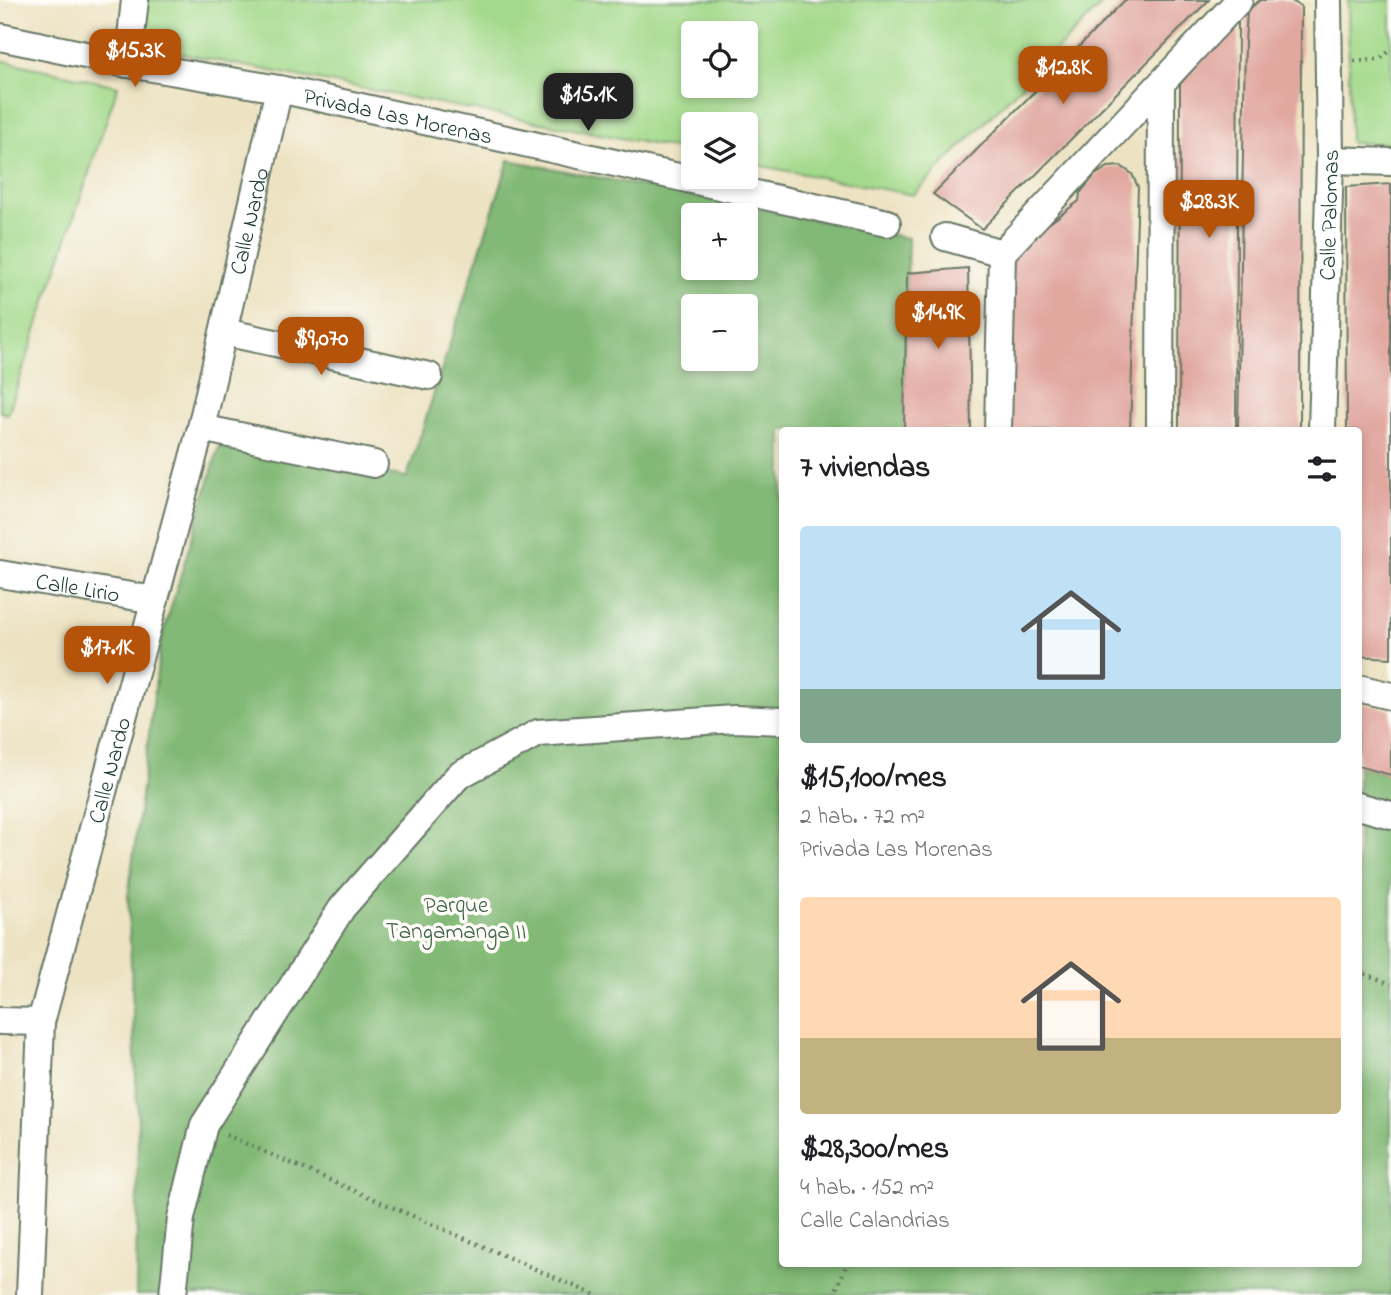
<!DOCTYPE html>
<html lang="es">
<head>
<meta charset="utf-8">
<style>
	:root { --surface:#fff; --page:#f6f6f6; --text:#202124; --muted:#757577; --accent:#b45309 }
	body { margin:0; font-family:"Indie Flower",sans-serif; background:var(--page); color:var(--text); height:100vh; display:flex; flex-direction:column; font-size:26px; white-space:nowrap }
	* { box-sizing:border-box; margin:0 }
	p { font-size:23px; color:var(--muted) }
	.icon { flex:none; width:38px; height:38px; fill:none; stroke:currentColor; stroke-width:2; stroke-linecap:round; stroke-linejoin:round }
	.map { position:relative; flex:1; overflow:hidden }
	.side { position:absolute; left:779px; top:427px; width:583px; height:840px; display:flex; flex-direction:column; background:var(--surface); border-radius:7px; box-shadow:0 4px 10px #0003 }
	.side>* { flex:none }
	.buttons { position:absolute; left:681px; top:21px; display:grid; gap:14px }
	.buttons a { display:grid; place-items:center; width:77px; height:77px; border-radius:7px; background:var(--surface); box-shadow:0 4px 10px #0003; font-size:35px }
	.price { position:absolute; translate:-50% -60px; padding:0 16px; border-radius:14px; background:var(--accent); color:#fff; font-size:23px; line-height:46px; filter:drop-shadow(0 2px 4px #0008) }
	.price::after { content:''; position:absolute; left:50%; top:42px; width:21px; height:16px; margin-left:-10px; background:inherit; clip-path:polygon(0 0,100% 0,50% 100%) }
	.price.current { background:#222; color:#fff }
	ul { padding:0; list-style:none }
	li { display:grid; align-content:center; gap:14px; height:371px; padding:0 21px }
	li span { display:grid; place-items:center; height:217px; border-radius:7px; color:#555 }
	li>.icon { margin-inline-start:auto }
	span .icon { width:126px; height:126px; fill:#fffc; stroke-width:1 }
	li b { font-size:30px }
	h2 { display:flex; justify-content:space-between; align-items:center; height:84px; padding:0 21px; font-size:30px }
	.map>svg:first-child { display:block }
	.green { fill:#a3d98a; stroke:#618b5f; stroke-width:2; fill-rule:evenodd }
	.forest { fill:#82b976; stroke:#507b55; stroke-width:2; fill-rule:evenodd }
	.building { fill:#e1a8a0 }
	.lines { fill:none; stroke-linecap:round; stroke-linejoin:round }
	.street-casing { stroke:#677766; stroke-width:30 }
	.path { stroke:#677766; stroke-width:4.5; stroke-dasharray:2 5; stroke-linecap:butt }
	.street { stroke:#fff; stroke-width:26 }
	.labels { text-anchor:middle; stroke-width:7; stroke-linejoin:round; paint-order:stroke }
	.street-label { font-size:23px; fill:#1f3d34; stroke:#fdfcf7 }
	.park-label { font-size:23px; fill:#40644a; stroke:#fdfcf7 }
</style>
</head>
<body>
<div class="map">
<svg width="1391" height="1295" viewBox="0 0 1391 1295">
	<rect width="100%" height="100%" fill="#fdfcf7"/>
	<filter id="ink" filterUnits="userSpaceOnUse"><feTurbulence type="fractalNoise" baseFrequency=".0143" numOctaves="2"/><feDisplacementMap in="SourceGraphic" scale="14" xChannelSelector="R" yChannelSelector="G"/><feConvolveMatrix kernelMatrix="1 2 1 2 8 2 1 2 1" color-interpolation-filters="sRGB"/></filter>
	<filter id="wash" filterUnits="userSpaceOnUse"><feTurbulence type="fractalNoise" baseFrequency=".00686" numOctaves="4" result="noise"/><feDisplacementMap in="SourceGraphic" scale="28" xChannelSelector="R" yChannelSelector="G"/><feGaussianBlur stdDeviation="1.57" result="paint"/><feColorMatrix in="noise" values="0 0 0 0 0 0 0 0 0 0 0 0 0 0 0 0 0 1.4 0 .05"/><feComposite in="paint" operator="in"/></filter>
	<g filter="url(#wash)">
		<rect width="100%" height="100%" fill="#ede3c3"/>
		<!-- green -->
		<g class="green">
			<path d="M145 0H1106L913 195 746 163V124H693V152L141 46ZM693 33H746V86H693Z"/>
			<polygon points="1348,0 1391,0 1391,143 1350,143"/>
			<polygon points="0,60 118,86 8,414 0,412"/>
		</g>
		<!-- forest -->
		<path class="forest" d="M509 160 908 238 904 430H782V1264H1358V766L1391 775V1295H136L138 1125 128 897 161 641 219 447 407 477ZM693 215H746V268H693ZM693 306H746V359H693Z"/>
		<g id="blocks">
			<!-- building -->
			<g class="building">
				<polygon points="1125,0 1209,0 982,229 933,194"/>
				<polygon points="1260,0 1290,0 1301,6 1300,430 1238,430 1245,43 1247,11"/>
				<polygon points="1238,19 1236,430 1179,430 1180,84"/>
				<polygon points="1121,166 1132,174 1138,187 1130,430 1010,430 1010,253 1079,201 1080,193 1095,175 1108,167"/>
				<polygon points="1391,184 1391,658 1358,656 1358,430 1347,430 1346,187"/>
				<polygon points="968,268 971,430 904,430 907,273"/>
				<polygon points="1358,702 1391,710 1391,775 1358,766"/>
			</g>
		</g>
	</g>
	<g filter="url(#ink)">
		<use href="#blocks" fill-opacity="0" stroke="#677766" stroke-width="2"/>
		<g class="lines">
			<defs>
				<g id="street">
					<path id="s1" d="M0 37 128 64 279 89 887 223"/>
					<polyline points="128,64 135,0"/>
					<polyline points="1330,160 1391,162"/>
					<polyline points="945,237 1002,253"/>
					<polyline points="224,332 429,376"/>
					<polyline points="201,428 374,464"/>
					<polyline points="998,430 1002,253 1239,0"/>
					<polyline points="1160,430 1161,84"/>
					<path id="s2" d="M1322 430 1330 160 1328 0"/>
					<path id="s3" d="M0 574 155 600"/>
					<polyline points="1358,688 1391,696"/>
					<polyline points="1358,806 1391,815"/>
					<polyline points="0,1021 41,1022"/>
					<path id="s4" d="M30 1295 41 1022 201 428 279 89"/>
					<polyline points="173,1295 181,1218 204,1125 342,908 458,776 538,733 734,719 782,721"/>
				</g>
			</defs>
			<!-- street casing -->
			<use href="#street" class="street-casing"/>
			<!-- path -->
			<g class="path">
				<polyline points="1354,61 1379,60 1391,50"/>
				<polyline points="1358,971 1391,984"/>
				<polyline points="226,1135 595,1295"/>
				<polyline points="834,1295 847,1264"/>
			</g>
			<!-- street -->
			<use href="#street" class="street"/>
		</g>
	</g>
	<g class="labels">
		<!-- street labels -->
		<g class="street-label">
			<text dy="8" stroke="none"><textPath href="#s1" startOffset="406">Privada Las Morenas</textPath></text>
			<text dy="8" stroke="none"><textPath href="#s2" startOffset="215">Calle Palomas</textPath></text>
			<text dy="8" stroke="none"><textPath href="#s4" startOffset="1101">Calle Nardo</textPath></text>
			<text dy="8" stroke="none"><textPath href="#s3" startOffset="79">Calle Lirio</textPath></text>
			<text dy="8" stroke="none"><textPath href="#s4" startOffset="534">Calle Nardo</textPath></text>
		</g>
		<!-- park labels -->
		<g class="park-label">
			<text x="456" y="912">Parque<tspan x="456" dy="26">Tangamanga II</tspan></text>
		</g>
	</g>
</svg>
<div class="buttons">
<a><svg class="icon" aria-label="locate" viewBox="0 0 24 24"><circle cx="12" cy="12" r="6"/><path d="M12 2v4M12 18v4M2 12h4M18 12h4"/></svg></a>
<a><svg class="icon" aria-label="layers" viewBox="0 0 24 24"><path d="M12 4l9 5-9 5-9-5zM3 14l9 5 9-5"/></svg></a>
<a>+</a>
<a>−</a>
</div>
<b class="price" style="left:135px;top:89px">$15.3K</b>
<b class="price" style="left:1063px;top:106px">$12.8K</b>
<b class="price current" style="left:588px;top:133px">$15.1K</b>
<b class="price" style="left:1209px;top:240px">$28.3K</b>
<b class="price" style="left:938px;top:351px">$14.9K</b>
<b class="price" style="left:321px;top:377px">$9,070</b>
<b class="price" style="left:107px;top:686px">$17.1K</b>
<section class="side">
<h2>7 viviendas<svg class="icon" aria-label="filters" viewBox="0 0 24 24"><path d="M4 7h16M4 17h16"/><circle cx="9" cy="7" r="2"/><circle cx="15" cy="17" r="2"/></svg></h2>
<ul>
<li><span style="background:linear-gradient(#bfe0f5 75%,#7fa58c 0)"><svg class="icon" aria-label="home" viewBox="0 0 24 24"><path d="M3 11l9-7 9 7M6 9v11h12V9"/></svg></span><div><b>$15,100/mes</b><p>2 hab. · 72 m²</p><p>Privada Las Morenas</p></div></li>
<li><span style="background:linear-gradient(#ffd9b3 65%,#c2b280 0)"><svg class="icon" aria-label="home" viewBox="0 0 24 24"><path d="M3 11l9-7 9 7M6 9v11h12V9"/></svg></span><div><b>$28,300/mes</b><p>4 hab. · 152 m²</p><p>Calle Calandrias</p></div></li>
</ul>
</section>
</div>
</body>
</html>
